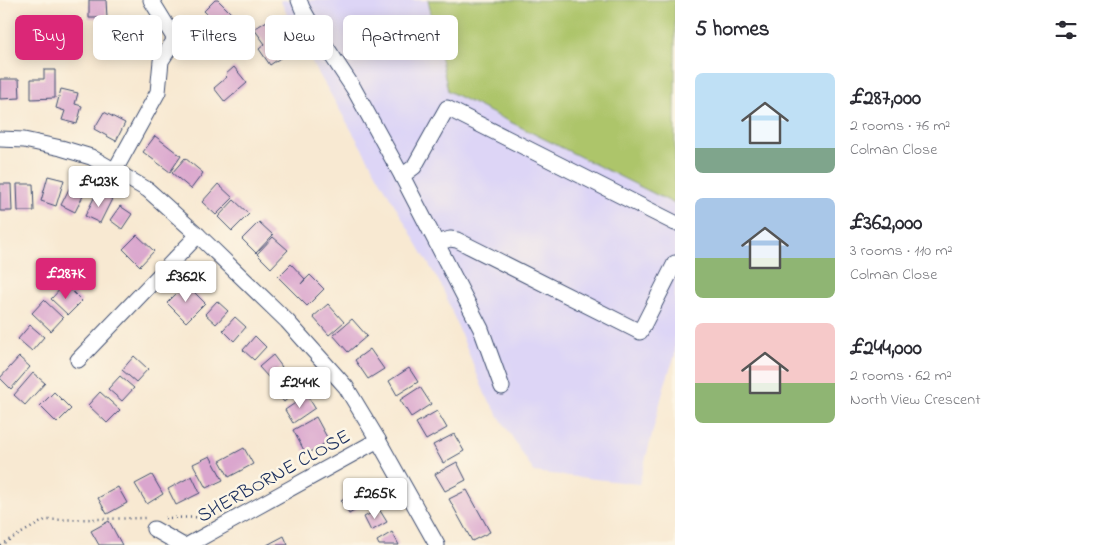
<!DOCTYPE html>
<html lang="en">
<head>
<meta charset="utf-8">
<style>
	:root { --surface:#fff; --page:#f2f2f3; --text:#2b2b33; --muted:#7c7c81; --accent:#db2777 }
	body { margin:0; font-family:"Indie Flower",sans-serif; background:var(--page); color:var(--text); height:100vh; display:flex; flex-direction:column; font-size:19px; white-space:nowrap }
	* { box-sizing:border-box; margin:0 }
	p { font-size:16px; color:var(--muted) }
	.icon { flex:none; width:28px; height:28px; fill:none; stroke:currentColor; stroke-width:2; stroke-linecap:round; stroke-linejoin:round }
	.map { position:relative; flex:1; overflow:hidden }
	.details { display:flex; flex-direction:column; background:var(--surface); width:425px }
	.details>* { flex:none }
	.guide { position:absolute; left:15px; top:15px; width:475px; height:45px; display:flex; gap:10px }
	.price { position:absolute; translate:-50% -42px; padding:0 11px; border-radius:5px; background:#fff; color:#222; font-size:16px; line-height:32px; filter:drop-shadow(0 1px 2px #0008) }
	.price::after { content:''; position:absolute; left:50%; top:30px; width:15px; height:11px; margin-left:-8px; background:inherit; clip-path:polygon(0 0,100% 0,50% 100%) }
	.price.selected { background:var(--accent); color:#fff }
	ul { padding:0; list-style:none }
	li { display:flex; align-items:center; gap:15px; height:125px; padding:0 20px }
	li span { display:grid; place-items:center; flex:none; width:140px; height:100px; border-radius:8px; color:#555 }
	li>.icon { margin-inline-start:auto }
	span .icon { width:60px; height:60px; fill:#fffc; stroke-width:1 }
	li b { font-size:21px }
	h2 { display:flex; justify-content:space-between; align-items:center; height:60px; padding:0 20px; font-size:21px }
	.pill { padding:0 18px; border-radius:8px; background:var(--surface); box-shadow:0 2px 12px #0003; font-size:18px; line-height:45px }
	.pill.selected { background:var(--accent); color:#fff }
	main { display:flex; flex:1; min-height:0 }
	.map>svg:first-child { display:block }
	.built { fill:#ddd5f6 }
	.green { fill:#adc56a; stroke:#647a64 }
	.building { fill:#daa6ce }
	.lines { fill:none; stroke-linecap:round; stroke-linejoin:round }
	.minor-casing { stroke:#3c4b6f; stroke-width:17 }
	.path { stroke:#3c4b6f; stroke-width:2.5; stroke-dasharray:1 4; stroke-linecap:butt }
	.minor { stroke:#fff; stroke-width:15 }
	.labels { text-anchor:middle; stroke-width:5; stroke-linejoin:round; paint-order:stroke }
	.street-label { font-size:20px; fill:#1b2f5e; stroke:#fcf5e5 }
</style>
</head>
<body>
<main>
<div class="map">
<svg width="675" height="545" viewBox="0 0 675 545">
	<rect width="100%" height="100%" fill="#fcf5e5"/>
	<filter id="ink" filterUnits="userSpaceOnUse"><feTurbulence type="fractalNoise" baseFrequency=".02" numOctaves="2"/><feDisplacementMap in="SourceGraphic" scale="10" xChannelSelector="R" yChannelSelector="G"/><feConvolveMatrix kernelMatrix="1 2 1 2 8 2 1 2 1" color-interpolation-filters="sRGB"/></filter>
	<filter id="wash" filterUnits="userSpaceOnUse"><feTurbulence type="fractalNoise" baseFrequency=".0096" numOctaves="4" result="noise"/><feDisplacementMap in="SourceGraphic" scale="20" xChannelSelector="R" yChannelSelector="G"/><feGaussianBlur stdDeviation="1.12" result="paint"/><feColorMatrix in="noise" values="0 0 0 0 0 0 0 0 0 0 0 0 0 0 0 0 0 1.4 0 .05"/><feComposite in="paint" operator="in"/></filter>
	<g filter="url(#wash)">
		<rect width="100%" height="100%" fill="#f8e9d2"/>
		<!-- built -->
		<polygon class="built" points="280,0 675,0 675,355 665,384 639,484 534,472 485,394 442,287 301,43"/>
		<!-- green -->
		<polygon class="green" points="428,0 675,0 675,204 448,91"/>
		<g id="blocks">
			<!-- building -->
			<g class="building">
				<polygon points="89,0 106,0 107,18 89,18"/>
				<polygon points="215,0 218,0 237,19 225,31 204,11"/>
				<polygon points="267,21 289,52 270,65 259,49 265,44 254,29"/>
				<polygon points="234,67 247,83 225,102 214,88 227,77 225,75"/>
				<polygon points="44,70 55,70 55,98 31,99 31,79 44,79"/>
				<polygon points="0,79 19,79 20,98 0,99"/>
				<polygon points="61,89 78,93 75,104 82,106 77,124 62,120 65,111 56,108"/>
				<polygon points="104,112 125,123 116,141 94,129"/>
				<polygon points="155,136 181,156 170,172 143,152"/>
				<polygon points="185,158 203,173 191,189 172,173"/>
				<polygon points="48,176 64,180 56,206 41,201"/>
				<polygon points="73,181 87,188 75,212 61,205"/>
				<polygon points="0,184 11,184 12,211 0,211"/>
				<polygon points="17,184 33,184 34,211 18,211"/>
				<polygon points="218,184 233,198 216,215 202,202"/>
				<polygon points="97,192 112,199 100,223 85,216"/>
				<polygon points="234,200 249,214 232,231 218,217"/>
				<polygon points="120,206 132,214 122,229 110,220"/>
				<polygon points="259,222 273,235 256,253 242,239"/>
				<polygon points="137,235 154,251 140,266 123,249"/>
				<polygon points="273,237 288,250 271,268 257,254"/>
				<polygon points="291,264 305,279 301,284 310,275 324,289 307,306 278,277"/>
				<polygon points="65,284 82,301 68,315 51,299"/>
				<polygon points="186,284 205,303 186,322 167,303"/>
				<polygon points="44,300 63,318 51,331 32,313"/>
				<polygon points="217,301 228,311 216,324 205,314"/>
				<polygon points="328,304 344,322 329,335 313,317"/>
				<polygon points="235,317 246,327 234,341 223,330"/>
				<polygon points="352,319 367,336 348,352 333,335"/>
				<polygon points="30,325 44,337 32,351 18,339"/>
				<polygon points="255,336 266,347 254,360 243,350"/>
				<polygon points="370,349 384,369 368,379 355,360"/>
				<polygon points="273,355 282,367 269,378 259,367"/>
				<polygon points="134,356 148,369 136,382 122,370"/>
				<polygon points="19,357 30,367 11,389 0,378"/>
				<polygon points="409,368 418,382 397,395 389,381"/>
				<polygon points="33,373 45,383 25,405 14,395"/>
				<polygon points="120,376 134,388 122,401 108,389"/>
				<polygon points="290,376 300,388 284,402 274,390"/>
				<polygon points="420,387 431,404 411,417 400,400"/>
				<polygon points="54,392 71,409 57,423 40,406"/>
				<polygon points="100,392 120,410 107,423 88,405"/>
				<polygon points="307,395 315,408 293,423 285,410"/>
				<polygon points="437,411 447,428 426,440 416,423"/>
				<polygon points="316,417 329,441 306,454 293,430"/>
				<polygon points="454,434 464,451 443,463 433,445"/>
				<polygon points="244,448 253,464 229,477 220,461"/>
				<polygon points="210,456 223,480 206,488 193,464"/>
				<polygon points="457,462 466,480 445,491 435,474"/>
				<polygon points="152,475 163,494 147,504 135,484"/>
				<polygon points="192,476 200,493 176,505 168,489"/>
				<polygon points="118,487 127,503 107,514 98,498"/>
				<polygon points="467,490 490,532 472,541 449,499"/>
				<polygon points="357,492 364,505 349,514 341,501"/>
				<polygon points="379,509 387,522 371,531 364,517"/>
				<polygon points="109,521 122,545 99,545 91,531"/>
				<polygon points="392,532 399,545 379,545 377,541"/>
				<polygon points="284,536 288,545 267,545"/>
			</g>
		</g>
	</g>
	<g filter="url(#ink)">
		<use href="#blocks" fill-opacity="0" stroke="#3c4b6f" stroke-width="1"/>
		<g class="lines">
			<defs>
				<g id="minor">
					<polyline points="151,0 175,39 231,41"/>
					<polyline points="299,0 302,8 311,24 354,89 402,176 481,329 502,387"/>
					<polyline points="0,139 24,140 61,148 91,157 148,190 198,235 287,321 346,387 378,440 437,545"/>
					<polyline points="115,170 158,92 161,61 175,39"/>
					<polyline points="402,176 414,167 447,108 675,223"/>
					<polyline points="437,243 450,239 457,240 640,332 675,263"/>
					<polyline points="78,360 198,235"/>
					<polyline points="154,529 182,545"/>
					<polyline points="188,545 378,440"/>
				</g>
			</defs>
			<!-- minor casing -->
			<use href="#minor" class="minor-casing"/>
			<!-- path -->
			<g class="path">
				<polyline points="165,518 207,517"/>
				<polyline points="0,545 45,520 145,518"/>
			</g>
			<!-- minor -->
			<use href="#minor" class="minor"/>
		</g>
	</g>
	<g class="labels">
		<!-- street labels -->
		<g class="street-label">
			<text transform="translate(273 475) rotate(-29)" y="7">SHERBORNE CLOSE</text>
		</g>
	</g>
</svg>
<b class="price" style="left:99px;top:208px">£423K</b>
<b class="price selected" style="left:66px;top:300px">£287K</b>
<b class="price" style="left:186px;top:303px">£362K</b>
<b class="price" style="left:300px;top:409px">£244K</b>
<b class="price" style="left:375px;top:520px">£265K</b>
<div class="guide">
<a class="pill selected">Buy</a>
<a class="pill">Rent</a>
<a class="pill">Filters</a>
<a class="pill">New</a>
<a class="pill">Apartment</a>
</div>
</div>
<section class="details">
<h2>5 homes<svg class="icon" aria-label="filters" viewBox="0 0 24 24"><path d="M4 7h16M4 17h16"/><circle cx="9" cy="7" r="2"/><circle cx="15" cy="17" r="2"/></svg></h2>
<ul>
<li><span style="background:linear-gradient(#bfe0f5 75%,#7fa58c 0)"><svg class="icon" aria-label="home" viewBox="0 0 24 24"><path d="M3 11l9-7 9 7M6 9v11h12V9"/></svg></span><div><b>£287,000</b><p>2 rooms · 76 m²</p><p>Colman Close</p></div></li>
<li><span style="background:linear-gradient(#a9c7e8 60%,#8fb573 0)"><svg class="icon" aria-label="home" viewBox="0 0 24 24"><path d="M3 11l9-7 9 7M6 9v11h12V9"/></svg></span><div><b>£362,000</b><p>3 rooms · 110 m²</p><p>Colman Close</p></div></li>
<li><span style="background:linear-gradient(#f6c9c9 60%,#8fb573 0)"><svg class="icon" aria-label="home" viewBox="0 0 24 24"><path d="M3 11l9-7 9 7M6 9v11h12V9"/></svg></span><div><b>£244,000</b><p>2 rooms · 62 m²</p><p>North View Crescent</p></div></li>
</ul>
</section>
</main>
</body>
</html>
